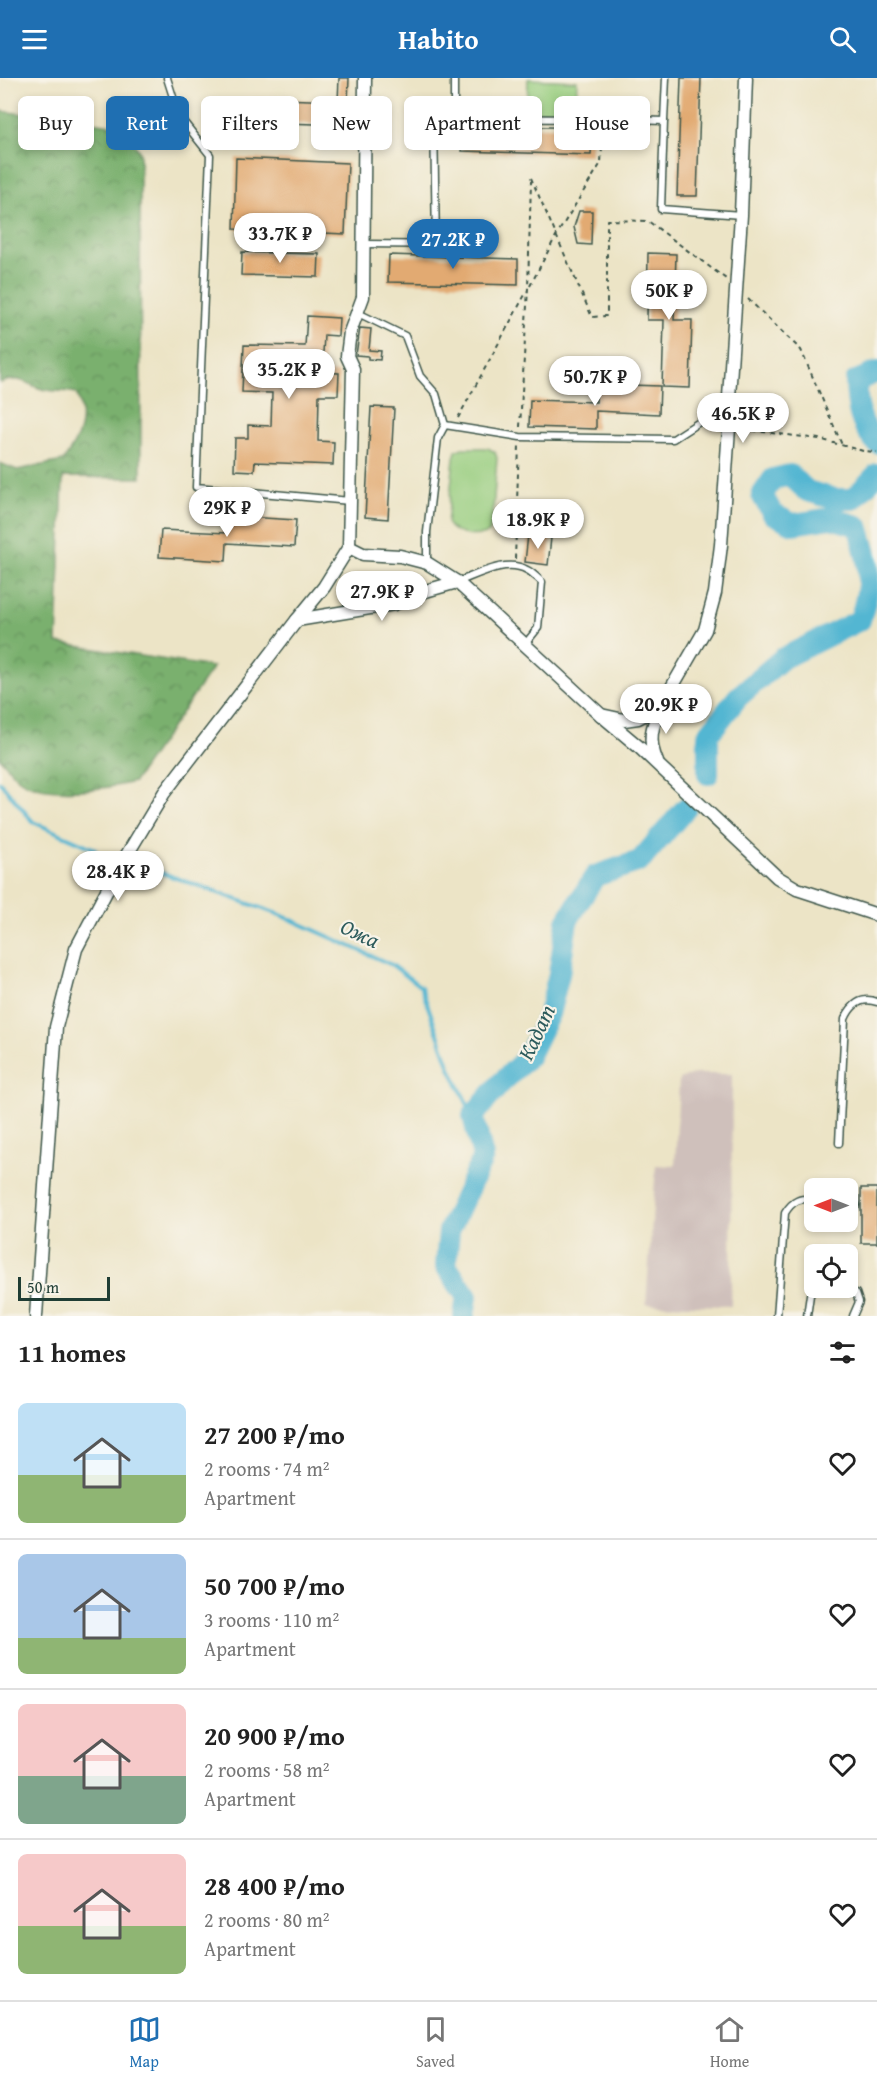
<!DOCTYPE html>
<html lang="en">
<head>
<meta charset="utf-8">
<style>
	:root { --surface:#fff; --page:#f2f2f2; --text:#222; --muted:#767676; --line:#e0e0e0; --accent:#1f6fb2 }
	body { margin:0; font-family:"Gentium Book Plus",serif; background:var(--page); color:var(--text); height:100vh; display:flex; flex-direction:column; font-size:22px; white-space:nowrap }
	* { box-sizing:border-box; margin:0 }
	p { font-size:20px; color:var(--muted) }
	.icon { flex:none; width:33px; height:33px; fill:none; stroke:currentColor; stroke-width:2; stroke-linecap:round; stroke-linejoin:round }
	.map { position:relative; height:1238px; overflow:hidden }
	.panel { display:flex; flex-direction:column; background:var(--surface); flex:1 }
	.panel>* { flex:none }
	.guide { position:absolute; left:18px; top:18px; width:842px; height:54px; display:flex; gap:12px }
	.needle { width:39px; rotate:270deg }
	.tools { position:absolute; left:804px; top:1100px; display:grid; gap:12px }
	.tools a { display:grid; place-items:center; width:54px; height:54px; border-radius:9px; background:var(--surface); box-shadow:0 3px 9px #0003; font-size:30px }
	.scale { position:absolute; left:18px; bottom:15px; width:92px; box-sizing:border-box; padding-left:6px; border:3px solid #1f3d34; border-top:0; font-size:16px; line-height:21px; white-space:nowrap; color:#1f3d34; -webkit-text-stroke:4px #f7f3e8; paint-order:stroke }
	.price { position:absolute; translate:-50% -51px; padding:0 14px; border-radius:21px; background:#fff; color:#222; font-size:20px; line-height:39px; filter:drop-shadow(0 2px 3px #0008) }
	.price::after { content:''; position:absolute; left:50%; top:36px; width:18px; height:14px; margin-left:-9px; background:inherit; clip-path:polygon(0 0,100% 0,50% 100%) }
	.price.current { background:var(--accent); color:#fff }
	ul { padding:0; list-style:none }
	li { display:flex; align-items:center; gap:18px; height:150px; padding:0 18px }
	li+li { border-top:2px solid var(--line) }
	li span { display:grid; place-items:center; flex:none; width:168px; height:120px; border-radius:9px; color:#555 }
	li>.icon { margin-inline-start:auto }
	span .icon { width:72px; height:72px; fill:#fffc; stroke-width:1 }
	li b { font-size:26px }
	h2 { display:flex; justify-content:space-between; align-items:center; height:72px; padding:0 18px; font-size:26px }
	.chip { padding:0 21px; border-radius:9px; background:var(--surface); box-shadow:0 3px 9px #0003; font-size:21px; line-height:54px }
	.chip.current { background:var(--accent); color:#fff }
	header { display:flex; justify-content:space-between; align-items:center; height:78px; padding:0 18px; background:var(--accent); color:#fff; font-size:27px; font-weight:700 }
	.dock { display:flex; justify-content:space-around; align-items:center; height:84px; border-top:2px solid var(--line); background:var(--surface); font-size:16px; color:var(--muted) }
	.dock a { display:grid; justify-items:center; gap:3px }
	.dock .current { color:var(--accent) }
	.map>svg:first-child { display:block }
	.industrial { fill:#cfc0bb }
	.forest { fill:url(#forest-crowns); stroke:#4c7651; stroke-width:1.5 }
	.pitch { fill:#98cd7f; stroke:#5c855a; stroke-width:1.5 }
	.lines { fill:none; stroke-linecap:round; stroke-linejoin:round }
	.stream { stroke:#53b6d2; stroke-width:4 }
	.river { stroke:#53b6d2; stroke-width:22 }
	.building { fill:#e2aa72 }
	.service-casing { stroke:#3e564a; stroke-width:9 }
	.minor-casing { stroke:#3e564a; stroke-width:15 }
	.path { stroke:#3e564a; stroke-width:2; stroke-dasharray:4.5 4.5; stroke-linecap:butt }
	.service { stroke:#fff; stroke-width:6 }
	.minor { stroke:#fff; stroke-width:12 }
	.labels { text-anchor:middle; stroke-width:4.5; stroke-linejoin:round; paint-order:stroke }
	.water-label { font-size:22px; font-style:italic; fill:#2c5b5c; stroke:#f7f3e8 }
</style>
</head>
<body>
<header><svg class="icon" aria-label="menu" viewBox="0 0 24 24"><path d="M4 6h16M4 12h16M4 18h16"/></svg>Habito<svg class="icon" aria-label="search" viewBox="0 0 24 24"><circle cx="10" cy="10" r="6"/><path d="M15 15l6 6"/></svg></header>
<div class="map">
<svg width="877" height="1238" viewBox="0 0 877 1238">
	<defs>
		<pattern id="forest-crowns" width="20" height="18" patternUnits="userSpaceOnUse" patternTransform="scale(1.5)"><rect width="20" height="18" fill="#7ab06e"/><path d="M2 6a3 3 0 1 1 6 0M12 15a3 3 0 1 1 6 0" fill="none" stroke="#63905b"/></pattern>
	</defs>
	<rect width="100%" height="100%" fill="#f7f3e8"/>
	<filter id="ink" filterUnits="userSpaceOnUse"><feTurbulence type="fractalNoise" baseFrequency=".0167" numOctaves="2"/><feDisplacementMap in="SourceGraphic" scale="12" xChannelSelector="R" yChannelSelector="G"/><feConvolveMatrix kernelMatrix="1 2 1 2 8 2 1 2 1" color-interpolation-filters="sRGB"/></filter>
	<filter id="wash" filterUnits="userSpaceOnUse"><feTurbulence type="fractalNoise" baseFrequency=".008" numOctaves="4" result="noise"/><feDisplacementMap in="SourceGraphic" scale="24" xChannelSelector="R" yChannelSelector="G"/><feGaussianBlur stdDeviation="1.35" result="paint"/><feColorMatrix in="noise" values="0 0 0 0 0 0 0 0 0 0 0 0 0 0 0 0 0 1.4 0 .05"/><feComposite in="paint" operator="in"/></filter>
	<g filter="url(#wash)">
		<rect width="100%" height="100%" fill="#ece4c6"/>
		<!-- industrial -->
		<polygon class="industrial" points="695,996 732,996 731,1228 646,1226 656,1087 675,1088 679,1001"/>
		<!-- forest -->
		<path class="forest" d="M0 33 121 48 140 74 141 400 63 399 57 565 213 589 134 704C105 711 44 720 19 701 12 695 6 687 0 680V385L17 392 63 383C79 361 88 342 76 315 64 312 52 314 42 311 23 305 22 297 0 305Z"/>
		<!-- pitch -->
		<g class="pitch">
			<polygon points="528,1 577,3 576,35 527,34"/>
			<path d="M462 370H488L495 374 497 380 492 446 489 455C476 460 454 458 447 445L454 381 456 373Z"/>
		</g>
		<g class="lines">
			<!-- stream -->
			<g class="stream">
				<polyline points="0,704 33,744 95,771"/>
				<polyline points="151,791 283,838 392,887 421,909 451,992 473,1038"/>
			</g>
			<!-- river -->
			<g class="river">
				<path d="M877 294 856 303C857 328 859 347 877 365"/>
				<path d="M708 696V657L738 619 783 580 860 542C873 503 870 486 858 448L831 440 793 446 773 436 762 417 773 401 790 397 807 413 835 421H853L877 396"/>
				<polyline points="464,1238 467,1219 446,1188 449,1153 483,1079 473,1038 500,1006 528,979 549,936 559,896 567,843 595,798 640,783 686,730"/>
			</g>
		</g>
		<g id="blocks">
			<!-- building -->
			<g class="building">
				<polygon points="339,0 349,0 347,47 251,44 252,20 338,23"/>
				<polygon points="681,0 701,0 697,118 677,118"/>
				<polygon points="462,47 592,50 591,77 462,73"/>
				<polygon points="236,80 348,85 345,156 234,151"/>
				<polygon points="579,133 592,133 591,167 578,166 574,149"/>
				<polygon points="242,174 319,176 318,199 241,197"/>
				<polygon points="648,175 676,176 674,242 692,242 690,310 662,309 664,242 647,242"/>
				<polygon points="389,177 518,181 518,207 388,204"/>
				<polygon points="307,238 339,240 338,258 324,257 322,294 339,295 338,317 319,317 318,363 334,364 333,387 255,384 254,393 234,392 235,360 248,360 248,347 271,348 272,315 242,314 244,267 305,268"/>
				<polygon points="360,250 371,251 369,272 381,273 380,282 368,281 368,278 356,277"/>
				<polygon points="597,306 660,308 659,336 596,333 596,351 529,349 530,322 596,324"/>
				<polygon points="371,329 394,330 388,441 365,439"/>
				<polygon points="228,438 296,442 294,469 227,465 226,483 159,479 161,452 227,455"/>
				<polygon points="528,457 551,460 548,487 525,484"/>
				<rect x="861" y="1110" width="16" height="55"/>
			</g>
		</g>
	</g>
	<g filter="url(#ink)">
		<use href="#blocks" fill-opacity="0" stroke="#3e564a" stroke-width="1.5"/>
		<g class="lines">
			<defs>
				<g id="service">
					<polyline points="167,0 179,38 210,77 196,409 350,423"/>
					<polyline points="454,2 454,40"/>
					<polyline points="664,43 666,0"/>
					<polyline points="364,166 463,167"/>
					<polyline points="436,167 434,40 603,41 664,43 661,131 741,137"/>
					<polyline points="358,235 405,258 420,298 436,316 445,347"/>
					<polyline points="427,484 427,454 438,360 445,347 520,359 673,361 704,341 729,350"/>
					<path d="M457 504C477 497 506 480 527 492 532 494 537 500 542 504L538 550 526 565"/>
					<path d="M839 1065 845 941C851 927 861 918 877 924"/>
					<polyline points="848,1126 856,1127"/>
					<polyline points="826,1209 856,1215 859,1224 853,1238"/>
					<path d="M777 1238 785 1135C793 1122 800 1120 814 1121"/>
					<polyline points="807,1238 810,1217 815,1209"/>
				</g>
				<g id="minor">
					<polyline points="349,469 363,476 400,478 427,485 457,504 601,637 639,669 777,799 797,811 877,837"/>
					<polyline points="297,542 394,526 422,514 457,504"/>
					<polyline points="601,637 624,642 638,640 661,628 705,552 715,515 721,467 729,350 729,319 741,137 746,0"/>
					<path d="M657 684C647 661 652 649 661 628"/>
					<polyline points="36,1238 56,949 76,871 116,795 164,715 297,542 324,509 349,469 353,291 347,278 350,254 363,219 365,0"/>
				</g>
			</defs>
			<!-- service casing -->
			<use href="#service" class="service-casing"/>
			<!-- minor casing -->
			<use href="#minor" class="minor-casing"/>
			<!-- path -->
			<g class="path">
				<polyline points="531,100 592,239 607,238 607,142 648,143 726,201"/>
				<polyline points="530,208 556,158 601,85 603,50"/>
				<polyline points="748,221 801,272 842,367"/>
				<polyline points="741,339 750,351 756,353 819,361 863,373 877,374"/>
				<polyline points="458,340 527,213"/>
				<polyline points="520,349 528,210 531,103"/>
				<polyline points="515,481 519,367"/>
			</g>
			<!-- service -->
			<use href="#service" class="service"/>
			<!-- minor -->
			<use href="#minor" class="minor"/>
		</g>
	</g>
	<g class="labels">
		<!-- water labels -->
		<g class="water-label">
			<text transform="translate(360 855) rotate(25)" y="8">Ожа</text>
			<text transform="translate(536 954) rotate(-65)" y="8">Кадат</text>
		</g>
	</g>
</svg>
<div class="tools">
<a><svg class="needle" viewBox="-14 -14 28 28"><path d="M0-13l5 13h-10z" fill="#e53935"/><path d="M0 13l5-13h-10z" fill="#767676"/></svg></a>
<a><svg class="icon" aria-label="locate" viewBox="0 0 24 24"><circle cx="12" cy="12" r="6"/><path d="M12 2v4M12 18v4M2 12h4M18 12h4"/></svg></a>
</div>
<div class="scale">50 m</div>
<b class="price" style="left:280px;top:186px">33.7K ₽</b>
<b class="price current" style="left:453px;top:192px">27.2K ₽</b>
<b class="price" style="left:669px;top:243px">50K ₽</b>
<b class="price" style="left:289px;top:322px">35.2K ₽</b>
<b class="price" style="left:595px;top:329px">50.7K ₽</b>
<b class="price" style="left:743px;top:366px">46.5K ₽</b>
<b class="price" style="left:227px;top:460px">29K ₽</b>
<b class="price" style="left:538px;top:472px">18.9K ₽</b>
<b class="price" style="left:382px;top:544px">27.9K ₽</b>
<b class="price" style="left:666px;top:657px">20.9K ₽</b>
<b class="price" style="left:118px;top:824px">28.4K ₽</b>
<div class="guide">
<a class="chip">Buy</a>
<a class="chip current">Rent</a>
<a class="chip">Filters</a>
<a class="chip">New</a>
<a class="chip">Apartment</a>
<a class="chip">House</a>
</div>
</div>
<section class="panel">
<h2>11 homes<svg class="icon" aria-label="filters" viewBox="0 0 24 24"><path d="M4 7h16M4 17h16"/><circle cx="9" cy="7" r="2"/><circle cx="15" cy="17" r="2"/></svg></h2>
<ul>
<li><span style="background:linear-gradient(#bfe0f5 60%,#8fb573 0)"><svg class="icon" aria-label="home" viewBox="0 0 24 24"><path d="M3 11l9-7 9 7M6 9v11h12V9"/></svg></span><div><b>27 200 ₽/mo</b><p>2 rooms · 74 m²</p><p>Apartment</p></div><svg class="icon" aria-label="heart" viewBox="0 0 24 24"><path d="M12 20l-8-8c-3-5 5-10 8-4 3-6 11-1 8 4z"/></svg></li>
<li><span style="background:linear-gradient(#a9c7e8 70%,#8fb573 0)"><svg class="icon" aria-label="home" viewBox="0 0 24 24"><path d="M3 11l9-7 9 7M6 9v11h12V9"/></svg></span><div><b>50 700 ₽/mo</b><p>3 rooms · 110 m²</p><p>Apartment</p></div><svg class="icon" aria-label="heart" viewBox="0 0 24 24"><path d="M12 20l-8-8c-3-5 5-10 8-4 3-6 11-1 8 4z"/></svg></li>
<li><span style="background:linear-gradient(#f6c9c9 60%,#7fa58c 0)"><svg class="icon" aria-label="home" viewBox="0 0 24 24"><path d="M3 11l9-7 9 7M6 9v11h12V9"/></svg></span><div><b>20 900 ₽/mo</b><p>2 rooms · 58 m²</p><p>Apartment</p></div><svg class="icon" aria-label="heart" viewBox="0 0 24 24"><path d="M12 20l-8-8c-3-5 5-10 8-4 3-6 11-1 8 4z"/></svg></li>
<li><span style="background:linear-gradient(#f6c9c9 60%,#8fb573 0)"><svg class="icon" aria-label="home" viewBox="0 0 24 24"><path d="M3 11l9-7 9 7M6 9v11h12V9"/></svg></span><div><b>28 400 ₽/mo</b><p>2 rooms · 80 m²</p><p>Apartment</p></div><svg class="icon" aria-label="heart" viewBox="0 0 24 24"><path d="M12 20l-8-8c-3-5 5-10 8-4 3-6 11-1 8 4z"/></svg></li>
</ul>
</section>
<nav class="dock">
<a class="current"><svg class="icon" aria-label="map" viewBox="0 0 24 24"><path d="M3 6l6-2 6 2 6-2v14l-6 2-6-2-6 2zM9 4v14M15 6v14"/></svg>Map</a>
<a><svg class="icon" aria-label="saved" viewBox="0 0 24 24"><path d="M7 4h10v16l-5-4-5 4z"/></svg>Saved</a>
<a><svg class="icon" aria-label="home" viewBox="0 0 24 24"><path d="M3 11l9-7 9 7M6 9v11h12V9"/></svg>Home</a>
</nav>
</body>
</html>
